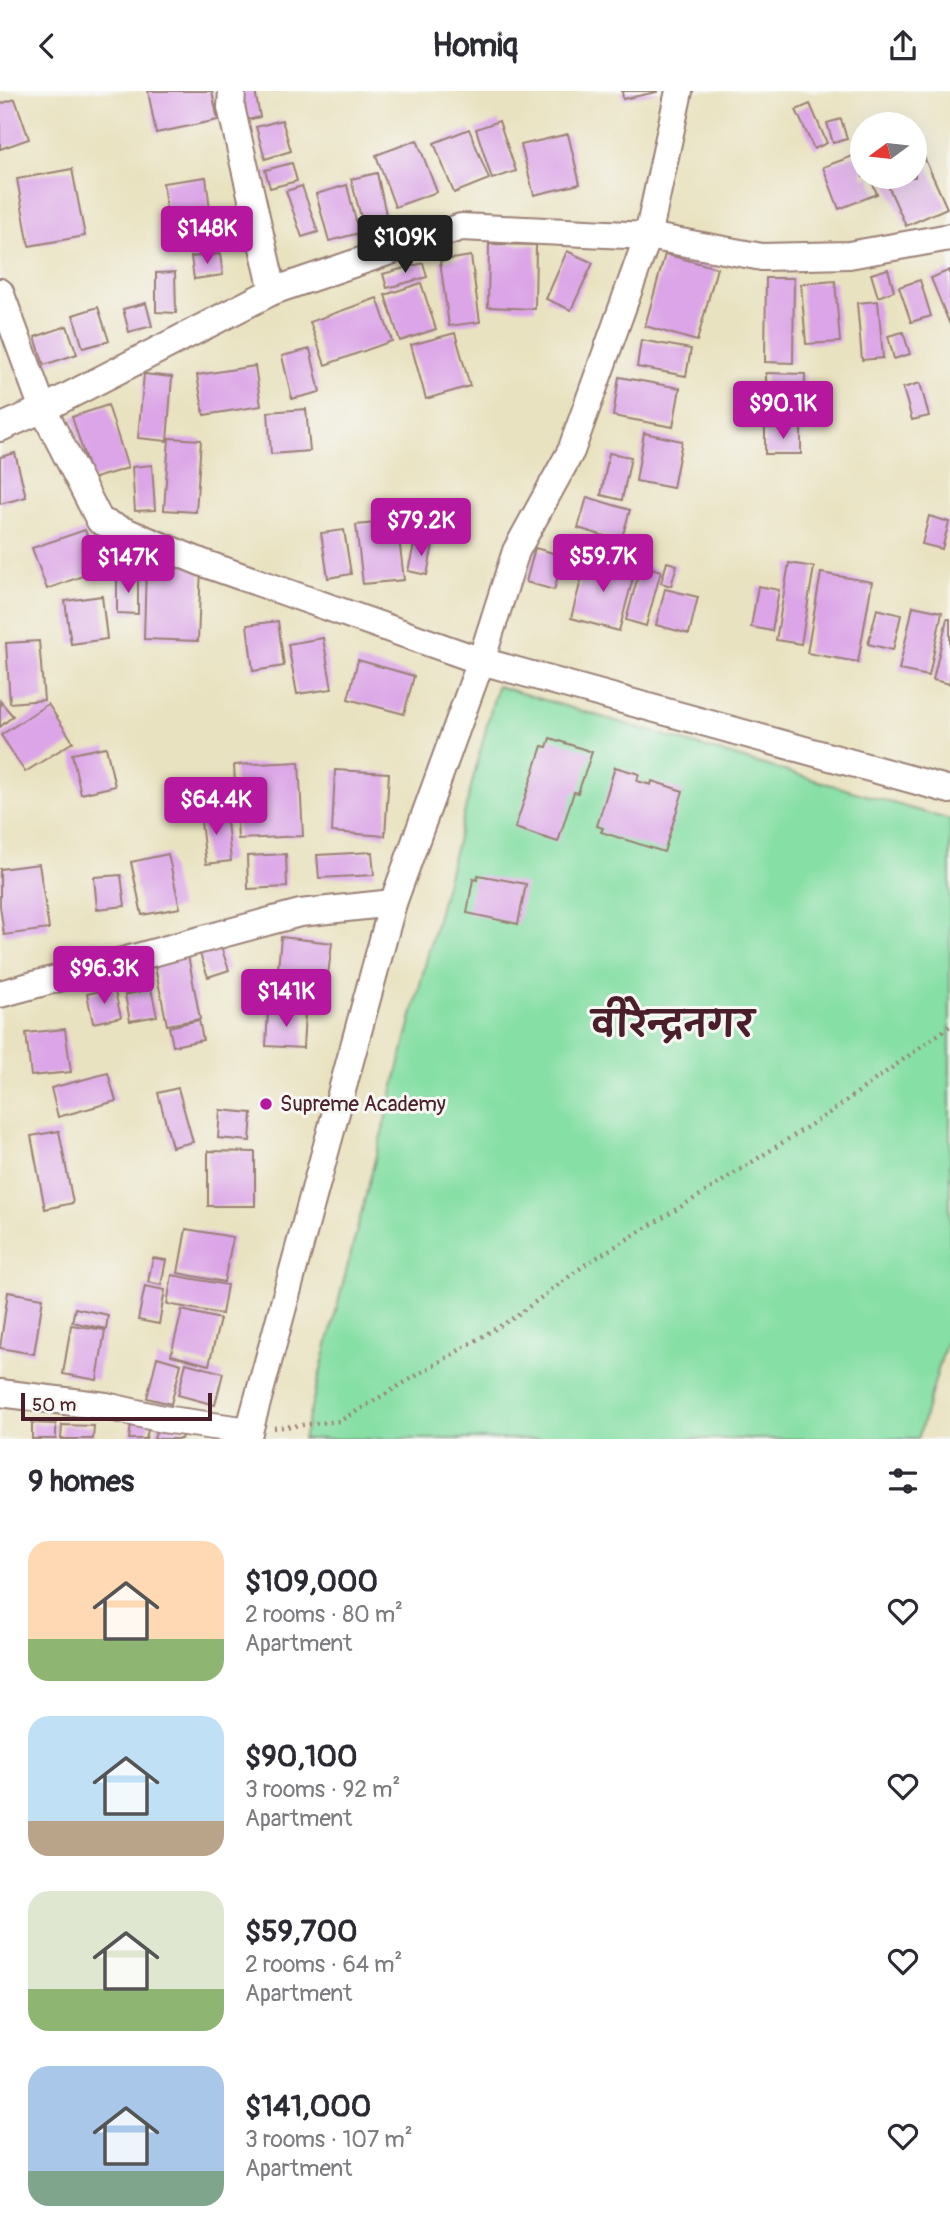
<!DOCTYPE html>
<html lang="en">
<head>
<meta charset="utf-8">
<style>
	:root { --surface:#fff; --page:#f7f7f7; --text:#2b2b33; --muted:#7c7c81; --accent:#b5179e }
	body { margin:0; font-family:Pangolin,"Playpen Sans Deva",sans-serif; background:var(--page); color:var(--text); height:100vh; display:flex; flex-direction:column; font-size:26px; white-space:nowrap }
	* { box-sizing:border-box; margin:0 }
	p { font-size:23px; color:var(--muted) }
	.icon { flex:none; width:38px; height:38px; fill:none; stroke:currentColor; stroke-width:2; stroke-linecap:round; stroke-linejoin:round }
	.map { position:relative; height:1348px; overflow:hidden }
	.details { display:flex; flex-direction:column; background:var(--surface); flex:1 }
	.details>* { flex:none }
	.needle { width:46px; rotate:255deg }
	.buttons { position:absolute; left:850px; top:21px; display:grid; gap:14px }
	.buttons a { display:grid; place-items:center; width:77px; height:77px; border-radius:50%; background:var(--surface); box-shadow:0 7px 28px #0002; font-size:35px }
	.scale { position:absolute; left:21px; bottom:18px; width:191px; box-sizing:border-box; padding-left:7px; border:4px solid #4a1f2b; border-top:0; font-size:19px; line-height:24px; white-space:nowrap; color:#4a1f2b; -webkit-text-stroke:5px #f6f6f2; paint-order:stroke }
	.price { position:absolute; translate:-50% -60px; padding:0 16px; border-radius:7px; background:var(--accent); color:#fff; font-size:23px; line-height:46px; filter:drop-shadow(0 2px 4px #0008) }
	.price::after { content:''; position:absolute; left:50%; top:42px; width:21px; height:16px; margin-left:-10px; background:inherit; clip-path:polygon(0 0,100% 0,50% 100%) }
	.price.active { background:#222; color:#fff }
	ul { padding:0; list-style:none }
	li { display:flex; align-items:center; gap:21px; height:175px; padding:0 28px }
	li span { display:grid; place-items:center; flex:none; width:196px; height:140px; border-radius:21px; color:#555 }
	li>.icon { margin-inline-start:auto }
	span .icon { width:84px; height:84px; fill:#fffc; stroke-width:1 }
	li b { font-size:30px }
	h2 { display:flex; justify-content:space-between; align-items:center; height:84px; padding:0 28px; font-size:30px }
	header { display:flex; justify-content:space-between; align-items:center; height:91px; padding:0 28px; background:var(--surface); font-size:32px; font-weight:700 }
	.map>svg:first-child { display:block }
	.green { fill:#86dfa5; stroke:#687f68; stroke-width:2 }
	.building { fill:#dca5e7 }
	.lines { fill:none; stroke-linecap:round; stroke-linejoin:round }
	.street-casing { stroke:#9a8076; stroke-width:30 }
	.path { stroke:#9a8076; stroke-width:4.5; stroke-dasharray:2 5; stroke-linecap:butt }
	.street { stroke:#fff; stroke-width:26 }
	.poi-dot { fill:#b5179e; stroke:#f6f6f2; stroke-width:2.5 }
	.labels { text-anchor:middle; stroke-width:6; stroke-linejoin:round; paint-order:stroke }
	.poi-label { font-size:21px; fill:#4a1f2b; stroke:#f6f6f2; text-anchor:start }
	.town-label { font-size:35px; font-weight:bold; fill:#4a1f2b; stroke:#f6f6f2 }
</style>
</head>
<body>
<header><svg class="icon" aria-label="back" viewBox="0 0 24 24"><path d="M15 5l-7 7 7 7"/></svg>Homiq<svg class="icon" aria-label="share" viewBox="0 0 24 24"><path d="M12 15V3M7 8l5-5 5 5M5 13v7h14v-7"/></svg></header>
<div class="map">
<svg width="950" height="1348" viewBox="0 0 950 1348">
	<rect width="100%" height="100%" fill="#f6f6f2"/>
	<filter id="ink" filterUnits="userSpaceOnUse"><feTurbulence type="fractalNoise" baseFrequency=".0143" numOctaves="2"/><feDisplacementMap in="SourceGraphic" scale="14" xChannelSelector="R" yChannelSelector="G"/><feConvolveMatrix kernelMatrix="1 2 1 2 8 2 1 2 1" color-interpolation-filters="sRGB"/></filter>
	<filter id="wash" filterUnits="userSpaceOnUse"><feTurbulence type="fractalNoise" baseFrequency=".00686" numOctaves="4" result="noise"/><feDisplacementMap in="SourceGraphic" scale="28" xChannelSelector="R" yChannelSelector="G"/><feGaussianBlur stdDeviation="1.57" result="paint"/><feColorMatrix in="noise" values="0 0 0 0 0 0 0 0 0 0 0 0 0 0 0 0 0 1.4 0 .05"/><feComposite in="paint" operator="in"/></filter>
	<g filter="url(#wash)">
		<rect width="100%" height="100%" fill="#e9e2c0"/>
		<!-- green -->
		<polygon class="green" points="497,595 950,729 950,1238 918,1348 303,1348"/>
		<g id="blocks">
			<!-- building -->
			<g class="building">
				<polygon points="148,0 212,0 218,29 156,42"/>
				<polygon points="237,0 255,0 260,26 243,30"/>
				<polygon points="622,0 657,0 657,1 623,8"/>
				<polygon points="15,8 29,48 0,58 0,13"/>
				<polygon points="810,13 827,52 814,58 796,19"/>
				<polygon points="841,28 847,48 833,52 827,32"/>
				<polygon points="282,29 291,60 265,68 256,36"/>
				<polygon points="499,30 516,80 492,88 476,38"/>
				<polygon points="469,38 489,88 454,102 434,52"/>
				<polygon points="568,43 580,93 534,104 521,54"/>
				<polygon points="417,49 437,101 395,116 376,64"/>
				<polygon points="861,62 863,86 870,86 877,103 839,118 823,76"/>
				<polygon points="924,66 947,117 906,135 884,86 915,86 915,70"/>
				<polygon points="292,72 297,90 270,97 265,79"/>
				<polygon points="72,78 85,145 29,155 17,88"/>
				<polygon points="377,82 387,128 363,134 351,88"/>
				<polygon points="206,86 210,118 167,124 163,92"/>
				<polygon points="347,94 359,142 329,150 316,103"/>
				<polygon points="302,95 318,141 302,146 286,100"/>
				<polygon points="237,129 239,155 172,160 170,134"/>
				<polygon points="489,153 536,154 535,218 488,216"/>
				<polygon points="567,160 593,172 571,219 546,208"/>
				<polygon points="220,163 223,184 194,188 191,166"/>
				<polygon points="665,163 717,177 697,250 645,235"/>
				<polygon points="471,165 480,231 449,235 440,170"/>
				<polygon points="423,172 427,186 387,197 383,183"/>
				<polygon points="888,178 894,200 878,206 871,183"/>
				<polygon points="950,179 950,234 931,187"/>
				<polygon points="175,181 176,222 156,221 156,182"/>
				<polygon points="766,187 794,187 793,272 765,271"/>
				<polygon points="920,189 931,225 911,231 899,196"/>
				<polygon points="835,190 840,251 806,253 801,193"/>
				<polygon points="421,192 436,238 400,250 385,204"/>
				<polygon points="377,207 392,250 325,274 310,231"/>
				<polygon points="878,210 883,267 862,269 857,212"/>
				<polygon points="146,212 152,235 129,241 123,218"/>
				<polygon points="98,216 109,250 83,257 73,224"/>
				<polygon points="67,235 77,263 44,274 35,246"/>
				<polygon points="903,241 910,263 894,268 888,245"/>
				<polygon points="455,242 470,295 426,308 411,254"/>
				<polygon points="641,249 691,258 686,285 637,276"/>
				<polygon points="310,258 320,301 292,308 282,265"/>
				<polygon points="255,275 261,315 204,324 197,284"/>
				<polygon points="766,282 805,283 804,331 766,330"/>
				<polygon points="144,283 172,286 167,350 138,347"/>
				<polygon points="619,286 680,297 673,336 613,325"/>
				<polygon points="920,292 929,325 912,329 903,297"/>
				<polygon points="108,314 128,377 92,388 72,326"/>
				<polygon points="306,318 310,360 271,363 268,321"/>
				<rect x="765" y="337" width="36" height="26"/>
				<polygon points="644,342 682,350 673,397 636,390"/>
				<polygon points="169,347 201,349 196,421 164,419"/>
				<polygon points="15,362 26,406 0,413 0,366"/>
				<polygon points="609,362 631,366 622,409 601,404"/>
				<polygon points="152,374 155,419 135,420 132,376"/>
				<polygon points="587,406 630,419 621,450 578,437"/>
				<polygon points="929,425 949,431 942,458 922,453"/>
				<polygon points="397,430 404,489 363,493 356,434"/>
				<polygon points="85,439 99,479 47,498 32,457"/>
				<polygon points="344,439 351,483 328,487 321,442"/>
				<polygon points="415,449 433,453 427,484 408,480"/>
				<polygon points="535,457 564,465 554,499 526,491"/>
				<polygon points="587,467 635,479 619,540 571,527"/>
				<polygon points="667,471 677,474 671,495 661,492"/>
				<polygon points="789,472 814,476 801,553 776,549"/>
				<polygon points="146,473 201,475 198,550 144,548"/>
				<polygon points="641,474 661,480 646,535 626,529"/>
				<polygon points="821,482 872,491 858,571 807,562"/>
				<polygon points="117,486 138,486 138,523 117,522"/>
				<polygon points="758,495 779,499 772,540 751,536"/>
				<polygon points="665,498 698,506 689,543 656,534"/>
				<polygon points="102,505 107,548 71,553 65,510"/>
				<polygon points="913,515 942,521 929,585 899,579"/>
				<polygon points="877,518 901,524 893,559 868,553"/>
				<polygon points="947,528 950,528 950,593 933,589"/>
				<polygon points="278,530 284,575 253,580 247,534"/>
				<polygon points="323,547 332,598 297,603 288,553"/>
				<polygon points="39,550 44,609 10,612 6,552"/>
				<polygon points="358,569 414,585 404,623 348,608"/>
				<polygon points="0,610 13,625 0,636"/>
				<polygon points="48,613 73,651 25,681 1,644"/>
				<polygon points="550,647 592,661 578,702 574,701 558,751 515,737 542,655 547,656"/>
				<polygon points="106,656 115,695 81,703 72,663"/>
				<polygon points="299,671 303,745 238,748 234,674"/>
				<polygon points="615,676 639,683 637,690 651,694 652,690 683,700 664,761 601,741 603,737 597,735"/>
				<polygon points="335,679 389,682 385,745 332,741"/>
				<polygon points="226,720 231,770 206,773 200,723"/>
				<polygon points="372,761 374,784 319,787 317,764"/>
				<polygon points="168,763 180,817 142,824 131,771"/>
				<polygon points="286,763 287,796 248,798 247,765"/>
				<polygon points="39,773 49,838 4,844 0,815 0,778"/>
				<polygon points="121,784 125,815 97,818 94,786"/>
				<polygon points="478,784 526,793 518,833 467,822 473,788 477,789"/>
				<polygon points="281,846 332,852 328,884 278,878"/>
				<polygon points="221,856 229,879 208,886 200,863"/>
				<polygon points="188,864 200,928 167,934 154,871"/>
				<polygon points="114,897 121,926 93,932 87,903"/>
				<polygon points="151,898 157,925 130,930 125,904"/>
				<polygon points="268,920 305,922 303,957 266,955"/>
				<polygon points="199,929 203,949 173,955 169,936"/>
				<polygon points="65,938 71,981 31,985 26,942"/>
				<polygon points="108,982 116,1010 58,1026 51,997"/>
				<polygon points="178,997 193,1051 172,1056 158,1002"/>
				<polygon points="220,1019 252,1022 250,1050 218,1047"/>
				<polygon points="59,1040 73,1112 45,1118 31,1045"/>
				<polygon points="208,1060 255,1061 255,1115 208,1115"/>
				<polygon points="186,1138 233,1146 224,1191 178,1182"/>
				<polygon points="153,1167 166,1169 161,1194 148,1191"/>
				<polygon points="172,1184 227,1194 222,1223 167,1213"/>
				<polygon points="145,1195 165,1199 159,1233 138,1229"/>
				<polygon points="8,1201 43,1207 34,1263 0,1257"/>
				<polygon points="75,1217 108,1224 106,1238 72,1231"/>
				<polygon points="182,1219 220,1228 209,1274 171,1264"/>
				<polygon points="71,1234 105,1239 97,1289 63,1283"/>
				<polygon points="157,1266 181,1273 171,1313 147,1307"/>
				<polygon points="186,1272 223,1282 215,1314 178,1304"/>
				<polygon points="132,1326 150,1330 146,1348 129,1348"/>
				<polygon points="159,1330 184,1337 181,1348 154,1348"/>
				<polygon points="32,1332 56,1333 56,1348 32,1348"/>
				<polygon points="62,1334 94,1335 93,1348 61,1348"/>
			</g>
		</g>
	</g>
	<g filter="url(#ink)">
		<use href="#blocks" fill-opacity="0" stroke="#9a8076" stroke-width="2"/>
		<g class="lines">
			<defs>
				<g id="street">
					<polyline points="232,0 231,16 273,200"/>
					<polyline points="0,201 43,318 100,430 203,472 481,570 950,699"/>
					<polyline points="0,337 43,318 273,200 461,136 648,145 762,166 849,164 950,146"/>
					<polyline points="0,903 300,822 393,812"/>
					<polyline points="0,1302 106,1315 163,1328 249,1340"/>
					<polyline points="247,1348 393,812 481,570 516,460 571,360 648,145 679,0"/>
				</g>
			</defs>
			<!-- street casing -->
			<use href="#street" class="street-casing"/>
			<!-- path -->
			<polyline class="path" points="274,1337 340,1330 515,1226 586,1173 702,1103 829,1022 950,935"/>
			<!-- street -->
			<use href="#street" class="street"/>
		</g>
	</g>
	<!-- markers -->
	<circle class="poi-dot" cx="266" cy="1013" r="7"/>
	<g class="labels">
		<!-- poi labels -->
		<g class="poi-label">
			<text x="280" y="1020">Supreme Academy</text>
		</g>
		<!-- town labels -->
		<g class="town-label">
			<text x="673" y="945">वीरेन्द्रनगर</text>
		</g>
	</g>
</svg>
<div class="buttons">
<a><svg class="needle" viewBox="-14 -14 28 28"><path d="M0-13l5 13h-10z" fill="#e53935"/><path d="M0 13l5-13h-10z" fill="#7c7c81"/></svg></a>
</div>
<div class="scale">50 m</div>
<b class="price" style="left:207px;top:175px">$148K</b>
<b class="price active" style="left:405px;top:184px">$109K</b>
<b class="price" style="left:783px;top:350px">$90.1K</b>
<b class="price" style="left:421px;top:467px">$79.2K</b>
<b class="price" style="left:603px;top:503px">$59.7K</b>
<b class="price" style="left:128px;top:504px">$147K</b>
<b class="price" style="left:216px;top:746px">$64.4K</b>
<b class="price" style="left:104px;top:915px">$96.3K</b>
<b class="price" style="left:286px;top:938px">$141K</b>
</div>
<section class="details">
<h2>9 homes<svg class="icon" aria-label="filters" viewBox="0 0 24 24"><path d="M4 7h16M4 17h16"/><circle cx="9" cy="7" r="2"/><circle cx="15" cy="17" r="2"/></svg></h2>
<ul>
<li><span style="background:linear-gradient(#ffd9b3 70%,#8fb573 0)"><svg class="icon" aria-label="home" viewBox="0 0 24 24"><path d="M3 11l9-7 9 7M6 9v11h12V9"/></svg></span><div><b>$109,000</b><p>2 rooms · 80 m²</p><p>Apartment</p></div><svg class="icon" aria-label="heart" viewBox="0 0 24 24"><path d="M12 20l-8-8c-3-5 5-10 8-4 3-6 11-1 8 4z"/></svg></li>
<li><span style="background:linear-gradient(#bfe0f5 75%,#b9a48a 0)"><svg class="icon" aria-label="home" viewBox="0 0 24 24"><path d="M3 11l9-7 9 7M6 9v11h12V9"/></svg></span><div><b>$90,100</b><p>3 rooms · 92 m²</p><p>Apartment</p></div><svg class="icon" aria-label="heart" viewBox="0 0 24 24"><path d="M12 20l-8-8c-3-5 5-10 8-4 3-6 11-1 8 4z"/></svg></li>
<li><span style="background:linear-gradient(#dfe7d0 70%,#8fb573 0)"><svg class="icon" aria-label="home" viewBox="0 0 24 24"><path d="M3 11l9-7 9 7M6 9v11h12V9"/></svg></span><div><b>$59,700</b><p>2 rooms · 64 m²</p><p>Apartment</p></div><svg class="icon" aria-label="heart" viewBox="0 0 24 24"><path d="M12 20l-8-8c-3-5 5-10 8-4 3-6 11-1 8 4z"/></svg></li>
<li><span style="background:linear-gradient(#a9c7e8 75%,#7fa58c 0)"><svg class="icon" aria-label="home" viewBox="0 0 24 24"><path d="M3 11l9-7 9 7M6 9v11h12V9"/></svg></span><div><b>$141,000</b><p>3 rooms · 107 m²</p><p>Apartment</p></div><svg class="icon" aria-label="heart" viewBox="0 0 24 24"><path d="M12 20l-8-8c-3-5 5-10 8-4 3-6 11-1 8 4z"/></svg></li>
</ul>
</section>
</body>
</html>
